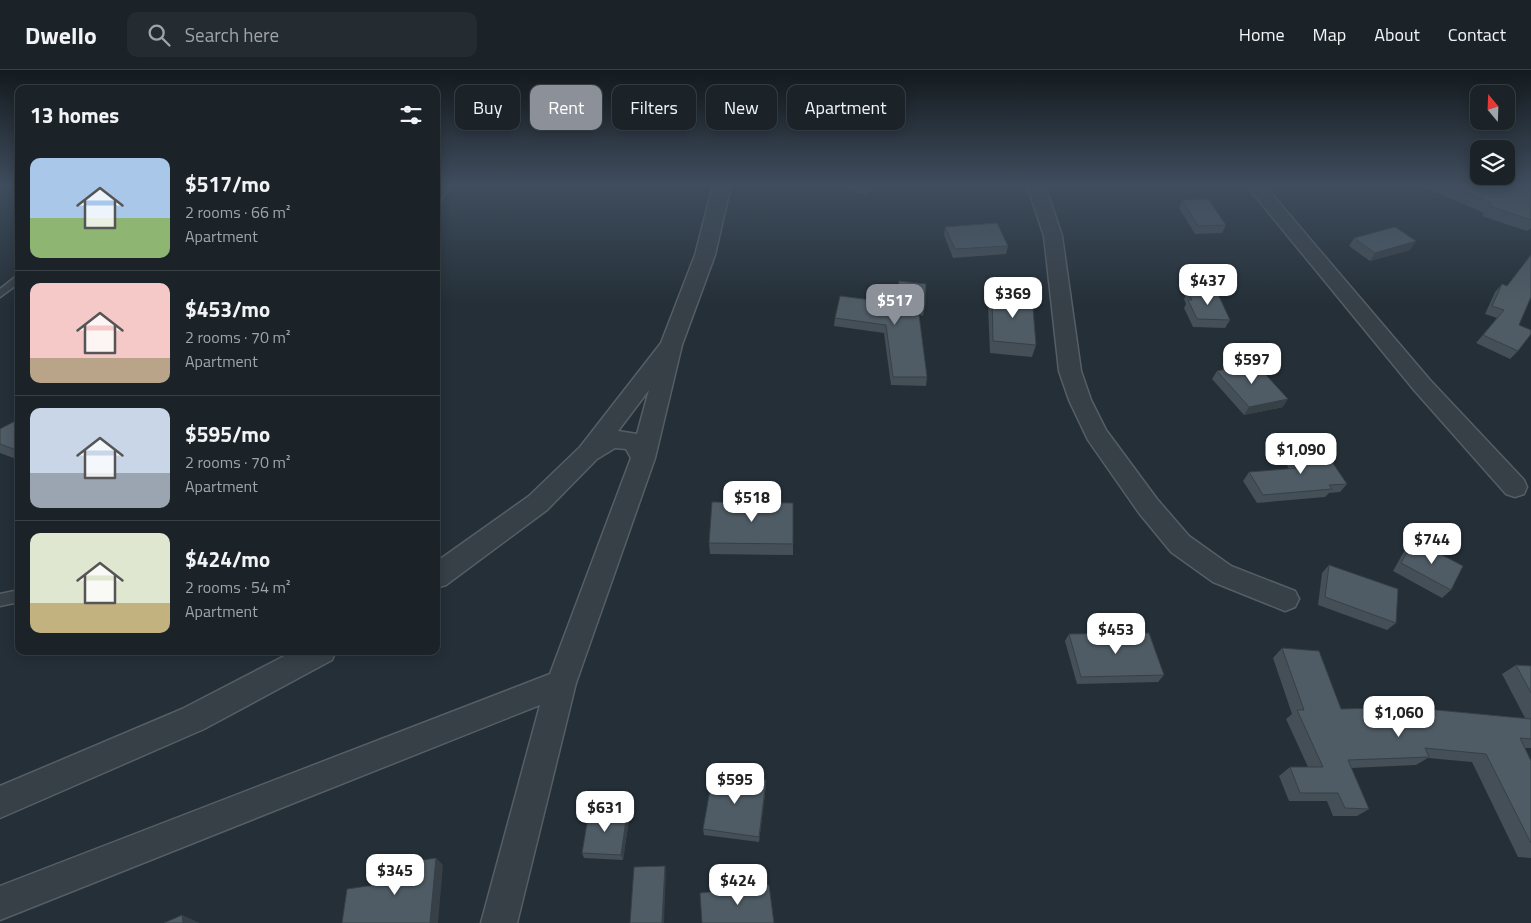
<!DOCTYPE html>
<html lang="en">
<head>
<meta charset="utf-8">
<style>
	:root { --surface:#1b2329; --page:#242b31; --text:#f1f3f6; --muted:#a0a4a8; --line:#394046; --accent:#8c9099 }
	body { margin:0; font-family:"Titillium Web",sans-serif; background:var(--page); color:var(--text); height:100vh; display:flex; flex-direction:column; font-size:19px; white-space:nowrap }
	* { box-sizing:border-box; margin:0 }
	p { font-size:16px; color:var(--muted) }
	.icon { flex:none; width:28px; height:28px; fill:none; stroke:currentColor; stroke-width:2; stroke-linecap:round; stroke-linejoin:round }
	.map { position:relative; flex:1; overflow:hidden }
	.details { position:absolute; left:15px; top:15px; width:425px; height:570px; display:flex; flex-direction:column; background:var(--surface); border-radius:10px; box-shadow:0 2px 12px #0003,0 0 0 1px var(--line) }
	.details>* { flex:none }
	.hud { position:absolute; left:455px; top:15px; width:475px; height:45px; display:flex; gap:10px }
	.needle { width:32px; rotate:341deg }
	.fabs { position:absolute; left:1470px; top:15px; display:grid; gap:10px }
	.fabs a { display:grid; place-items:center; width:45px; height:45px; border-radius:10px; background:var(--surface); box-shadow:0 2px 12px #0003,0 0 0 1px var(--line); font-size:25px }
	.price { position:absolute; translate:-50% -42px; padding:0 11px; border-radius:10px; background:#fff; color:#222; font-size:16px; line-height:32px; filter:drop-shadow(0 1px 2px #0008) }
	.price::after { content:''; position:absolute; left:50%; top:30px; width:15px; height:11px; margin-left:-8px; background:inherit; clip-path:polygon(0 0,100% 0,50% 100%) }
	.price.current { background:var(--accent); color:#fff }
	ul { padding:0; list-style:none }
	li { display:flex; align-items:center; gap:15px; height:125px; padding:0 15px }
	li+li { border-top:1px solid var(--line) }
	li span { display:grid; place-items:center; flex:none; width:140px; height:100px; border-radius:10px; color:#555 }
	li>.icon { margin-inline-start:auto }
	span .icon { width:60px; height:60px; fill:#fffc; stroke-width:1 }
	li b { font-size:21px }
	h2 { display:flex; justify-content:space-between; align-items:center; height:60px; padding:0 15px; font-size:21px }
	.chip { padding:0 18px; border-radius:10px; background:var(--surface); box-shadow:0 2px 12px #0003,0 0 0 1px var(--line); font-size:18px; line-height:45px }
	.chip.current { background:var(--accent); color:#fff }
	header { display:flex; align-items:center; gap:30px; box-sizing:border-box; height:70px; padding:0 25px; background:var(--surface); border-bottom:1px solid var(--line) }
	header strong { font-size:24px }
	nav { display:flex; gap:28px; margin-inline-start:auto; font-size:18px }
	.search { width:350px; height:45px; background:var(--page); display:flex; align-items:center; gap:12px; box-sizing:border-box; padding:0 18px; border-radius:10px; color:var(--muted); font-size:19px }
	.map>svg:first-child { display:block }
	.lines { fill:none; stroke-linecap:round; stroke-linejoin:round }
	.lane-casing { stroke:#555e65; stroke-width:3 }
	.street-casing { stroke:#555e65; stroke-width:3 }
	.lane { fill:#374047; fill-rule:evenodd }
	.street { fill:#374047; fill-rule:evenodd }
	.wall { fill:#444f57 }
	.shaded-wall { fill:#374047 }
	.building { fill:#4f5c65; stroke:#374047 }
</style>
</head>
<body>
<header>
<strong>Dwello</strong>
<div class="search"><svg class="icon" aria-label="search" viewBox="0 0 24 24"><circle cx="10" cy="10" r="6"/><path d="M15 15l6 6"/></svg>Search here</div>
<nav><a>Home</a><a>Map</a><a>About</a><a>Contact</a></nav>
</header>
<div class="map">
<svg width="1531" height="853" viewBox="0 0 1531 853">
	<rect width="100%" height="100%" fill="#242f37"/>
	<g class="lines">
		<defs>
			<g id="lane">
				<polygon points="443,115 451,115 439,133 436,134 436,124"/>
				<polygon points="19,204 19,213 0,227 0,219"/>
				<polygon points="19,520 19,532 0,536 0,524"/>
			</g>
			<g id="street">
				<path d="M713 115H731L715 185 682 275 655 388 576 613 517 853H481L540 635 0 850V816L550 604 631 388 626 379 615 378 597 389 547 440 446 515 436 518V492L529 426 580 377 661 273 695 185ZM649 320 637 364 618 361Z"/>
				<polygon points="1027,115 1045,115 1062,166 1081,301 1091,330 1106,360 1157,429 1189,466 1231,496 1295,521 1299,529 1295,537 1285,541 1213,512 1171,482 1139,443 1088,370 1069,330 1059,301 1044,166"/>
				<polygon points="1246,115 1264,115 1430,310 1524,410 1527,417 1524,424 1515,427 1506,424 1414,320"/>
				<polygon points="294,581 336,581 332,590 204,659 0,748 0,716 182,639"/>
			</g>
		</defs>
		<!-- lane casing -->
		<use href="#lane" class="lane-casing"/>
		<!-- street casing -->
		<use href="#street" class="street-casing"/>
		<!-- lane -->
		<use href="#lane" class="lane"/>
		<!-- street -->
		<use href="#street" class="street"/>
	</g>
	<!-- wall -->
	<g class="wall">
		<polygon points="838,115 876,115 866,125"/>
		<polygon points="1419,115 1531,115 1531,158 1527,161 1482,146 1484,143"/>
		<polygon points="1182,130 1226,155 1222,163 1195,164 1179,138"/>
		<polygon points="945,157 1008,176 1006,184 953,188 944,165"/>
		<polygon points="1354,168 1410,180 1370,191 1349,176"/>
		<polygon points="1531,184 1519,255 1518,281 1510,289 1476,273 1497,248 1485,244 1495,222 1502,214 1507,216"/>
		<polygon points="899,211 925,237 923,246 919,245 927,307 926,316 891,315 884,263 834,256 835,248 896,233"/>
		<polygon points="1188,221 1230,250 1225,258 1193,257 1184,238 1186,234 1184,229"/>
		<polygon points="992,222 1036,275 1032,287 990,283 988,235"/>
		<polygon points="1217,301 1283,337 1244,345 1212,309"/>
		<polygon points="19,349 19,390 0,383 0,359"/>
		<polygon points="1289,381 1347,414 1340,422 1329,423 1325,427 1257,433 1243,411 1249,402 1289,399 1283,389"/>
		<polygon points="1414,470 1451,520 1442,528 1393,501 1406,478"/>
		<polygon points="709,473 793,474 793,485 710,484"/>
		<polygon points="1329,495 1396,553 1387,560 1318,535 1322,503"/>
		<polygon points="1069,564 1164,605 1158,612 1077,614 1065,571"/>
		<polygon points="1282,578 1341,639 1525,648 1502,604 1516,595 1531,596 1531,678 1525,678 1531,691 1531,788 1518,787 1472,692 1428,688 1416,695 1351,698 1369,739 1357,746 1333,746 1327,731 1289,731 1279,706 1290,697 1308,697 1286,649 1292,644 1273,588"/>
		<polygon points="766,710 766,716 759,772 704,765 703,759"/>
		<polygon points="629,749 623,790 584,788 582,783"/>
	</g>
	<!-- shaded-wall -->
	<g class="shaded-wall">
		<polygon points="868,115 876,115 866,125 867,116"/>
		<polygon points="1416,171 1410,180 1370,191 1375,183"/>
		<polygon points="1288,329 1283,337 1244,345 1249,337"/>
		<polygon points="766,710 766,716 759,772 759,767"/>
		<polygon points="627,743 629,749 623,790 621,785"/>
		<polygon points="436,788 443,795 438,853 430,853"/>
		<polygon points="665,796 666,801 664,853 662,853"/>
		<polygon points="182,845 200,853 183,853"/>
	</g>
	<!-- building -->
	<g class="building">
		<polygon points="1448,115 1531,115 1531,150 1489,136 1491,133"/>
		<polygon points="1208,129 1226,155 1198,156 1182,130"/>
		<polygon points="997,153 1008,176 955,179 945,157"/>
		<polygon points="1395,157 1416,171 1375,183 1354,168"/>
		<polygon points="1531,185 1531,227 1519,255 1531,260 1531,264 1518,281 1483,265 1504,240 1492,236 1502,214 1507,216"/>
		<polygon points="899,211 926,214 925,237 918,237 927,307 893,307 886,255 835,248 840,226 897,233"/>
		<polygon points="1188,221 1217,222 1230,250 1197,249 1188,230 1192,230"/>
		<polygon points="992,222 1032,226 1036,275 993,271"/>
		<polygon points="1255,293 1288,329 1249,337 1217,301"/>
		<polygon points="19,349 19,381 0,374 0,359"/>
		<polygon points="1324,380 1347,414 1329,415 1332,419 1263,425 1249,402 1299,398 1289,381"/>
		<polygon points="712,432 793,433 793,474 709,473"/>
		<polygon points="1414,470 1463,496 1451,520 1401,493"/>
		<polygon points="1329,495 1398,519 1396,553 1325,527"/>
		<polygon points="1149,563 1164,605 1081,607 1069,564"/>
		<polygon points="1282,578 1319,581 1341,639 1405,637 1531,649 1531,669 1520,668 1531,691 1531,773 1486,684 1425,678 1429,687 1348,690 1369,739 1345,738 1338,723 1300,723 1290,697 1323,697 1297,640 1304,640"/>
		<polygon points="1516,595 1531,596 1531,623"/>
		<polygon points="713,703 766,710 759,767 703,759"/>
		<polygon points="589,742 627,743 621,785 582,783"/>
		<polygon points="436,788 430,853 342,853 347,819 382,814 384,796"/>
		<polygon points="665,796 662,853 630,853 634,797"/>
		<polygon points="769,815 774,853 702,853 700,823"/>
		<polygon points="182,845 183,853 164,853"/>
	</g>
	<!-- sky -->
	<linearGradient id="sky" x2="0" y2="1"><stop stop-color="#141a1e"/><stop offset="0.49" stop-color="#3f4d5e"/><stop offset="1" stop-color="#3f4d5e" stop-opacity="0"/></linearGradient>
	<rect width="1531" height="235" fill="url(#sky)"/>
</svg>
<div class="fabs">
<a><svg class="needle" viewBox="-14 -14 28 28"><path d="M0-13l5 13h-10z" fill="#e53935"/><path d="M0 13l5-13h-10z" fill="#a0a4a8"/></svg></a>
<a><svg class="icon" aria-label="layers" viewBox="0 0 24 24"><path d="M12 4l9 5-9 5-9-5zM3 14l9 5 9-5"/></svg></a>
</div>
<b class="price" style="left:1208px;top:236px">$437</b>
<b class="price" style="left:1013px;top:249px">$369</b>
<b class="price current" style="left:895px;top:256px">$517</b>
<b class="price" style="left:1252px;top:315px">$597</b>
<b class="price" style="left:1301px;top:405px">$1,090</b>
<b class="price" style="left:752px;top:453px">$518</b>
<b class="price" style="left:1432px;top:495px">$744</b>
<b class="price" style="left:1116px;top:585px">$453</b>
<b class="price" style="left:1399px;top:668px">$1,060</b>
<b class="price" style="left:735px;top:735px">$595</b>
<b class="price" style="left:605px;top:763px">$631</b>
<b class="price" style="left:395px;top:826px">$345</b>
<b class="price" style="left:738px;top:836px">$424</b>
<div class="hud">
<a class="chip">Buy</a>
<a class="chip current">Rent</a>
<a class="chip">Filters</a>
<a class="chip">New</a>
<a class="chip">Apartment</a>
</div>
<section class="details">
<h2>13 homes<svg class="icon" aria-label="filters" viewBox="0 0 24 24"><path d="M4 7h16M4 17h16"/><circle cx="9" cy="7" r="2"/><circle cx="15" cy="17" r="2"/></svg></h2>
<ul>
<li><span style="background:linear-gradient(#a9c7e8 60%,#8fb573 0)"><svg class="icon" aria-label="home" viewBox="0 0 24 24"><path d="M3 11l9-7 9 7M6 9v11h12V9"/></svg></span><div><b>$517/mo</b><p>2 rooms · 66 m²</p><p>Apartment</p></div></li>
<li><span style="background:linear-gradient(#f6c9c9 75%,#b9a48a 0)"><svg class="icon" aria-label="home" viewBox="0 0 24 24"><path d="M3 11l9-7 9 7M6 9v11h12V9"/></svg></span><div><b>$453/mo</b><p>2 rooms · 70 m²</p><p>Apartment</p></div></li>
<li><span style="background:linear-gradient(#c9d6e8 65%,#9aa5b1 0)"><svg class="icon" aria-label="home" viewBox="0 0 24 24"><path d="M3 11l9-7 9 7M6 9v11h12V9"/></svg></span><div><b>$595/mo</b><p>2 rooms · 70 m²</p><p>Apartment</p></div></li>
<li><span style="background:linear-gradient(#dfe7d0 70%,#c2b280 0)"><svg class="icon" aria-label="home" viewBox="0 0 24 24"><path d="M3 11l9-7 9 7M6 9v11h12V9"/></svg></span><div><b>$424/mo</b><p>2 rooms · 54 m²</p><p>Apartment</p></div></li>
</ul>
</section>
</div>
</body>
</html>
